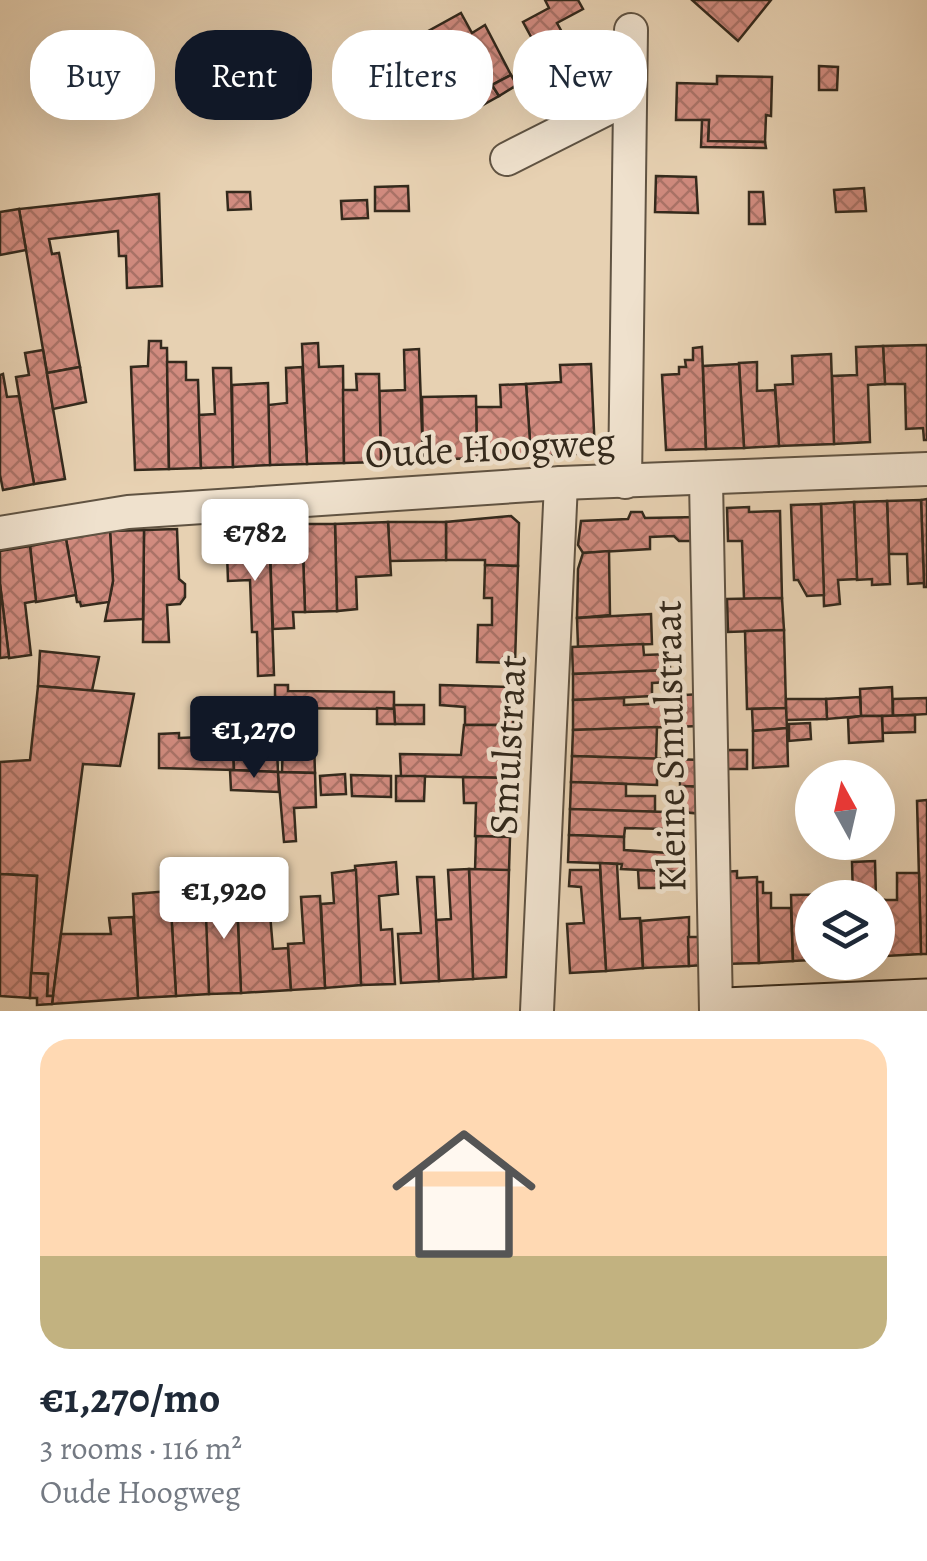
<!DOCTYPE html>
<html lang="en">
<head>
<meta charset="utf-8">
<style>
	:root { --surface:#fff; --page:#f6f6f7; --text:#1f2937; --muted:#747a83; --line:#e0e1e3; --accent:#111827 }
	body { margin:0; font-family:Alegreya,serif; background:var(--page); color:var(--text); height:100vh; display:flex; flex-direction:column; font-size:38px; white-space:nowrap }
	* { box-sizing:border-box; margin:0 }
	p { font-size:32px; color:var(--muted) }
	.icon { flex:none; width:55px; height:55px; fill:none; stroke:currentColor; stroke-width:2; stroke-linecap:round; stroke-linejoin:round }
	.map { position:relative; height:1011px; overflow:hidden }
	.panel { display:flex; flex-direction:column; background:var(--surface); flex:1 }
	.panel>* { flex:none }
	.top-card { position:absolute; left:30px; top:30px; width:868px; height:90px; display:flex; gap:20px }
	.needle { width:65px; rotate:352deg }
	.buttons { position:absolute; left:795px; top:760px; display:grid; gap:20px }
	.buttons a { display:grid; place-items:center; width:100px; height:100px; border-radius:50%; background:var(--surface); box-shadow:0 10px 40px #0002; font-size:50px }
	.price { position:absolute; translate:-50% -85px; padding:0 22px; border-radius:10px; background:#fff; color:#222; font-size:32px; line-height:65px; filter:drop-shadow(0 2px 5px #0008) }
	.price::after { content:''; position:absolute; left:50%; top:60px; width:30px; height:22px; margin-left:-15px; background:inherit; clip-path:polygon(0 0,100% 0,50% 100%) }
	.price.selected { background:var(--accent); color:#fff }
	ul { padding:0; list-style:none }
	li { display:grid; align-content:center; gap:20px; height:530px; padding:0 40px }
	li+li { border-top:2px solid var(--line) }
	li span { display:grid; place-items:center; height:310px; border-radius:30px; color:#555 }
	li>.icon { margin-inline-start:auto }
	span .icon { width:180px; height:180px; fill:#fffc; stroke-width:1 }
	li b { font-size:42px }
	.tag { padding:0 35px; border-radius:40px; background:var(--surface); box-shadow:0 10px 40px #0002; font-size:35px; line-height:90px }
	.tag.selected { background:var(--accent); color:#fff }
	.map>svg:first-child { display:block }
	.building { fill:url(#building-cross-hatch); stroke:#33291c; stroke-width:2.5 }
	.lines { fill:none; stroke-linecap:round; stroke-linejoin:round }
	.street-casing { stroke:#605342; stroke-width:36 }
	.secondary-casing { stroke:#33291c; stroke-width:49 }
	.street { stroke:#efe1cd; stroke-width:32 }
	.secondary { stroke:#efe1cd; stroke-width:45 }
	.labels { text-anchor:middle; stroke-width:9; stroke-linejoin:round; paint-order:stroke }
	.street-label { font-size:40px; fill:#33291c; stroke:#efe1cd }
</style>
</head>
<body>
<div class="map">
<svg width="927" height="1011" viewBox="0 0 927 1011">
	<defs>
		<pattern id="building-cross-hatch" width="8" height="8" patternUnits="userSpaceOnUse" patternTransform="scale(2.5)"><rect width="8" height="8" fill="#d18b7f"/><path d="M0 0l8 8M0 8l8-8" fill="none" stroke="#aa7267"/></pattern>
	</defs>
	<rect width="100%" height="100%" fill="#e7d1b2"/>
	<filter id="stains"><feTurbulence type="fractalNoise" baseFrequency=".002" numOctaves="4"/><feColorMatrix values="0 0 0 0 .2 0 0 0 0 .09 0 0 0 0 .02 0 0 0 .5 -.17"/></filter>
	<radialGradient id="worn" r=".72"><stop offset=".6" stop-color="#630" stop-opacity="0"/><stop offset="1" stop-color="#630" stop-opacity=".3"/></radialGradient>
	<!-- building -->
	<g class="building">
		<polygon points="545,0 578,0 583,9 557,23 574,54 548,68 523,22 549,8"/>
		<polygon points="692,0 771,0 738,41"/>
		<polygon points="461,13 472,33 485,25 511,75 492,85 499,96 481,106 472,89 449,102 452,107 449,109 412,40"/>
		<polygon points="819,66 838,67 837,90 819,90"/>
		<polygon points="511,75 517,85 499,96 492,85"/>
		<polygon points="717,76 772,77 771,116 766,115 765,142 708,141 709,120 676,120 677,83 717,84"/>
		<polygon points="702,120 709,120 708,141 765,142 766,148 701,147"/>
		<polygon points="656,176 696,177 698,213 655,212"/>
		<polygon points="408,186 409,211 375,211 375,187"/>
		<polygon points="864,188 866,211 836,212 834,190"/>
		<polygon points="227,192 250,192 251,209 228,210"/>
		<polygon points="749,192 763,192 765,224 749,224"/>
		<polygon points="159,194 162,286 127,288 126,256 119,256 118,231 49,239 52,254 59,253 80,367 47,373 19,209"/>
		<polygon points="367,200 368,218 342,219 341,201"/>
		<polygon points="19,209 26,250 0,255 0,212"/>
		<polygon points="149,341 161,341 161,348 167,348 169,469 135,470 131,367 148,366"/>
		<polygon points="318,343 319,367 343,366 344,463 307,464 302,344"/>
		<polygon points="927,345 927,440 924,440 923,428 906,429 905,384 885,384 883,346"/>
		<polygon points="883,346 885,384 868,385 870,442 834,444 832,376 857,375 856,347"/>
		<polygon points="702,347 706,449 666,450 662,375 679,374 679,367 686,367 685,360 693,360 693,348"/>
		<polygon points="419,349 423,460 381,462 379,391 405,390 404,350"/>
		<polygon points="43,350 65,479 34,484 16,377 29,375 25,353"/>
		<polygon points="831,354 834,444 779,446 775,385 793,384 792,356"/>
		<polygon points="167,362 186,362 186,380 198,380 201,468 169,469"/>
		<polygon points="757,362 757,391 775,390 779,446 744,448 739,363"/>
		<polygon points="591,364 595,453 531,456 526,384 561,382 560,365"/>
		<polygon points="739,364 744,448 706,449 703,366"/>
		<polygon points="80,367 86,402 53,409 47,373"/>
		<polygon points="302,367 307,464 270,465 268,405 287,403 286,368"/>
		<polygon points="213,368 231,368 233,467 201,468 199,415 215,414"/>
		<polygon points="3,374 7,397 19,396 34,484 3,490 0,475 0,375"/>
		<polygon points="356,374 379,374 381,462 344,463 343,390 357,390"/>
		<polygon points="268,383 270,465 233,467 232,385"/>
		<polygon points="526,384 531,456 477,458 476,407 501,407 500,385"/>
		<polygon points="476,396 477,458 423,460 422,397"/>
		<polygon points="927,499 927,587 924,587 921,500"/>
		<polygon points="921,500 924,583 908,584 907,554 889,554 887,501"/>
		<polygon points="887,501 890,584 872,585 872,579 857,580 854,502"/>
		<polygon points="854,502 857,579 838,580 840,604 824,606 821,504"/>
		<polygon points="821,504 824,595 807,596 798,580 794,580 791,505"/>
		<polygon points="749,507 749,512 780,511 782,598 744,599 742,541 728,541 727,508"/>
		<polygon points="631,512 642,512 645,518 699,517 699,541 679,541 674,536 650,537 650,549 583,553 578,545 581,521 628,519"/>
		<polygon points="511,516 519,523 518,566 485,565 485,560 446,560 446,522"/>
		<polygon points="388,522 446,522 446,560 390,561"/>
		<polygon points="388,522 391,575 356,577 357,609 337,611 335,524"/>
		<polygon points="302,524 335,524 337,611 305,612"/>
		<polygon points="302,524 305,612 293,612 294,628 273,629 269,526"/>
		<polygon points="269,526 274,675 258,676 257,632 252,632 250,580 228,581 226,527"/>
		<polygon points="177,529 179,579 185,584 185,597 180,604 167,605 169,642 143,642 144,530"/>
		<polygon points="144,530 143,619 105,621 113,581 110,531"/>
		<polygon points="110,531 113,581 109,602 81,606 80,602 77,602 66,539"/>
		<polygon points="66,539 76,595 36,602 30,546"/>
		<polygon points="30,546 36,601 25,603 31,655 9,658 0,584 0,551"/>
		<polygon points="609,551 610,615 577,618 578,569 583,553"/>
		<polygon points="485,565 518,566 515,663 477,662 478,625 492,625 492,598 484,598"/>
		<polygon points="0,584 9,657 0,658"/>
		<polygon points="782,598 784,630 728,632 727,599"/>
		<polygon points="651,614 652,644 578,647 577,618"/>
		<polygon points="784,630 786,708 747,709 745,631"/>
		<polygon points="643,644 644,655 670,654 670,670 573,674 572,647"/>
		<polygon points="40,651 99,657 92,691 38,686"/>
		<polygon points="670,670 671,682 652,683 652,696 573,700 573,674"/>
		<polygon points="275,685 288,685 288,691 394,692 394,709 275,708"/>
		<polygon points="440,685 514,687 513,725 465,725 465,707 440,705"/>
		<polygon points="38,686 134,694 120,766 83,764 53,996 47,996 48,974 31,973 37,876 0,874 0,762 30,760"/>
		<polygon points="892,687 893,716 861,716 860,689"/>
		<polygon points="701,694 701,726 573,730 573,700 624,698 624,705 667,703 667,696"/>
		<polygon points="860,697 861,716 827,719 826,699"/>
		<polygon points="927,698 927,714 893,716 893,699"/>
		<polygon points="786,699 826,699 827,719 786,720"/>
		<polygon points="394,705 424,705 424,724 395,724"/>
		<polygon points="377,708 394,709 395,724 377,724"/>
		<polygon points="786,708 787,728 753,731 752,709"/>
		<polygon points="915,715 915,732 882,733 882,716"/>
		<polygon points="861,716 882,716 883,741 849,743 848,718"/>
		<polygon points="810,723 811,739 789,741 789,724"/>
		<polygon points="464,725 513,725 511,778 401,776 400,754 461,755"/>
		<polygon points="657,727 656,759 572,756 573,730"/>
		<polygon points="787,728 788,766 753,768 753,731"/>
		<polygon points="233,731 234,770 159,768 159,734 179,733 179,738 202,737 201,732"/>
		<polygon points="283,741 314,742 315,773 282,772"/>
		<polygon points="233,747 277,748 278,772 234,770"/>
		<rect x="720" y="750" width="27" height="19"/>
		<polygon points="572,756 702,760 702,787 680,786 680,775 657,773 657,785 571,782"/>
		<polygon points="230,770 278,772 279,792 231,790"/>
		<polygon points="278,772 315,773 316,807 294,808 296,841 284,842"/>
		<polygon points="345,774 346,794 321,795 320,776"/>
		<polygon points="351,775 391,776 391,797 352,796"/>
		<polygon points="396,776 425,776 424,801 396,801"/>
		<polygon points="463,777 511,778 510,837 475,836 476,803 464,803"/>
		<polygon points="571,782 626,784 626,796 655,796 655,812 570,809"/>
		<polygon points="683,786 702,787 703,814 682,812"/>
		<polygon points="927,800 927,954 921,954 917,801"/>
		<polygon points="570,809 666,812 666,829 625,828 624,837 569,835"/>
		<polygon points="569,835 624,837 624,850 684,854 683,872 621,869 622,864 568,862"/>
		<polygon points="476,836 510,837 509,870 475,871"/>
		<polygon points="875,861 876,898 853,898 852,862"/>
		<polygon points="396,862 398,894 379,896 381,930 392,929 395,984 361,985 355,866"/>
		<polygon points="600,863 617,864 620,919 640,918 643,968 606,971"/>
		<polygon points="469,869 509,870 506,977 473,979"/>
		<polygon points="469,869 473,979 439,981 436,920 451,919 448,870"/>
		<polygon points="356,870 361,985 325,988 321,904 334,903 332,873"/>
		<polygon points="570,870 600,870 606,971 570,973 567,924 584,923 581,887 569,886"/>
		<polygon points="638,870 668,871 669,888 639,888"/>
		<polygon points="737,871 737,878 757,877 759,963 723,964 721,872"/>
		<polygon points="897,873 919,873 921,954 886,956 884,900 897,900"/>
		<polygon points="0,874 37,876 30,998 0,996"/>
		<polygon points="417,877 434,877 439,981 401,983 398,934 421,933"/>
		<polygon points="255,878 258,915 270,914 273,949 288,948 291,990 241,993 236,879"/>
		<polygon points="236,879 241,993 209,994 204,920 217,919 214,881"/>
		<polygon points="757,882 763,882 763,893 771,893 771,908 791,908 793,961 759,963"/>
		<polygon points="205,889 209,994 176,996 170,891"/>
		<polygon points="170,891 176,996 138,998 133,894"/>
		<polygon points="853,894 853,898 812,898 812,960 793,961 791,895"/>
		<polygon points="320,896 325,988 291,990 288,944 304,943 301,897"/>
		<polygon points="884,900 886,956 878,957 878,901"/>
		<polygon points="133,917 138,998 52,1004 61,934 111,934 109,918"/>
		<polygon points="689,917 689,966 643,968 641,921"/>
		<polygon points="688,937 704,937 705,965 689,966"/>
		<polygon points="31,973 48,974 47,996 53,996 52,1004 37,1005 37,998 30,998"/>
	</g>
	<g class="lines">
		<defs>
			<g id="street">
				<polyline points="507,159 630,97"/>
				<polyline points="706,480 716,1011"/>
				<polyline points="625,482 631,30"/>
				<polyline points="0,533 128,512 561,483 927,469"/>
				<polyline points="537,1011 561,483"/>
			</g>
			<polyline id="secondary" points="725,1011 927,1002"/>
		</defs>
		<!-- street casing -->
		<use href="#street" class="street-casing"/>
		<!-- secondary casing -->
		<use href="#secondary" class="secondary-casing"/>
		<!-- street -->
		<use href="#street" class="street"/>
		<!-- secondary -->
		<use href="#secondary" class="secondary"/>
	</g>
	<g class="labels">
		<!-- street labels -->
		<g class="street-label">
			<text transform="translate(490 447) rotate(-3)" y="14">Oude Hoogweg</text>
			<text transform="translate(507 745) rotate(-87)" y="14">Smulstraat</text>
			<text transform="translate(669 746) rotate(-91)" y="14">Kleine Smulstraat</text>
		</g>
	</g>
	<rect width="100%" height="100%" filter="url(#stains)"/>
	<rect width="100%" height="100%" fill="url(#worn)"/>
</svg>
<div class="buttons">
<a><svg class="needle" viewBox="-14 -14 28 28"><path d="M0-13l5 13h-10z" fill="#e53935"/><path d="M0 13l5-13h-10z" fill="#747a83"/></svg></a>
<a><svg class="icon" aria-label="layers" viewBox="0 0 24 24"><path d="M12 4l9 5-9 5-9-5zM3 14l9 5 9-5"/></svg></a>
</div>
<b class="price" style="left:255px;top:584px">€782</b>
<b class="price selected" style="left:254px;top:781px">€1,270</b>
<b class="price" style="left:224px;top:942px">€1,920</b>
<div class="top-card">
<a class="tag">Buy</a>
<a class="tag selected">Rent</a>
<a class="tag">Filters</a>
<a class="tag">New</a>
</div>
</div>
<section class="panel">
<ul>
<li><span style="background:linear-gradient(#ffd9b3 70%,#c2b280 0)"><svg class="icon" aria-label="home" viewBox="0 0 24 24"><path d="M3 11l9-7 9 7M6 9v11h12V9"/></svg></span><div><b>€1,270/mo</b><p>3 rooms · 116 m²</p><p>Oude Hoogweg</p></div></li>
</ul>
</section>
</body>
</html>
